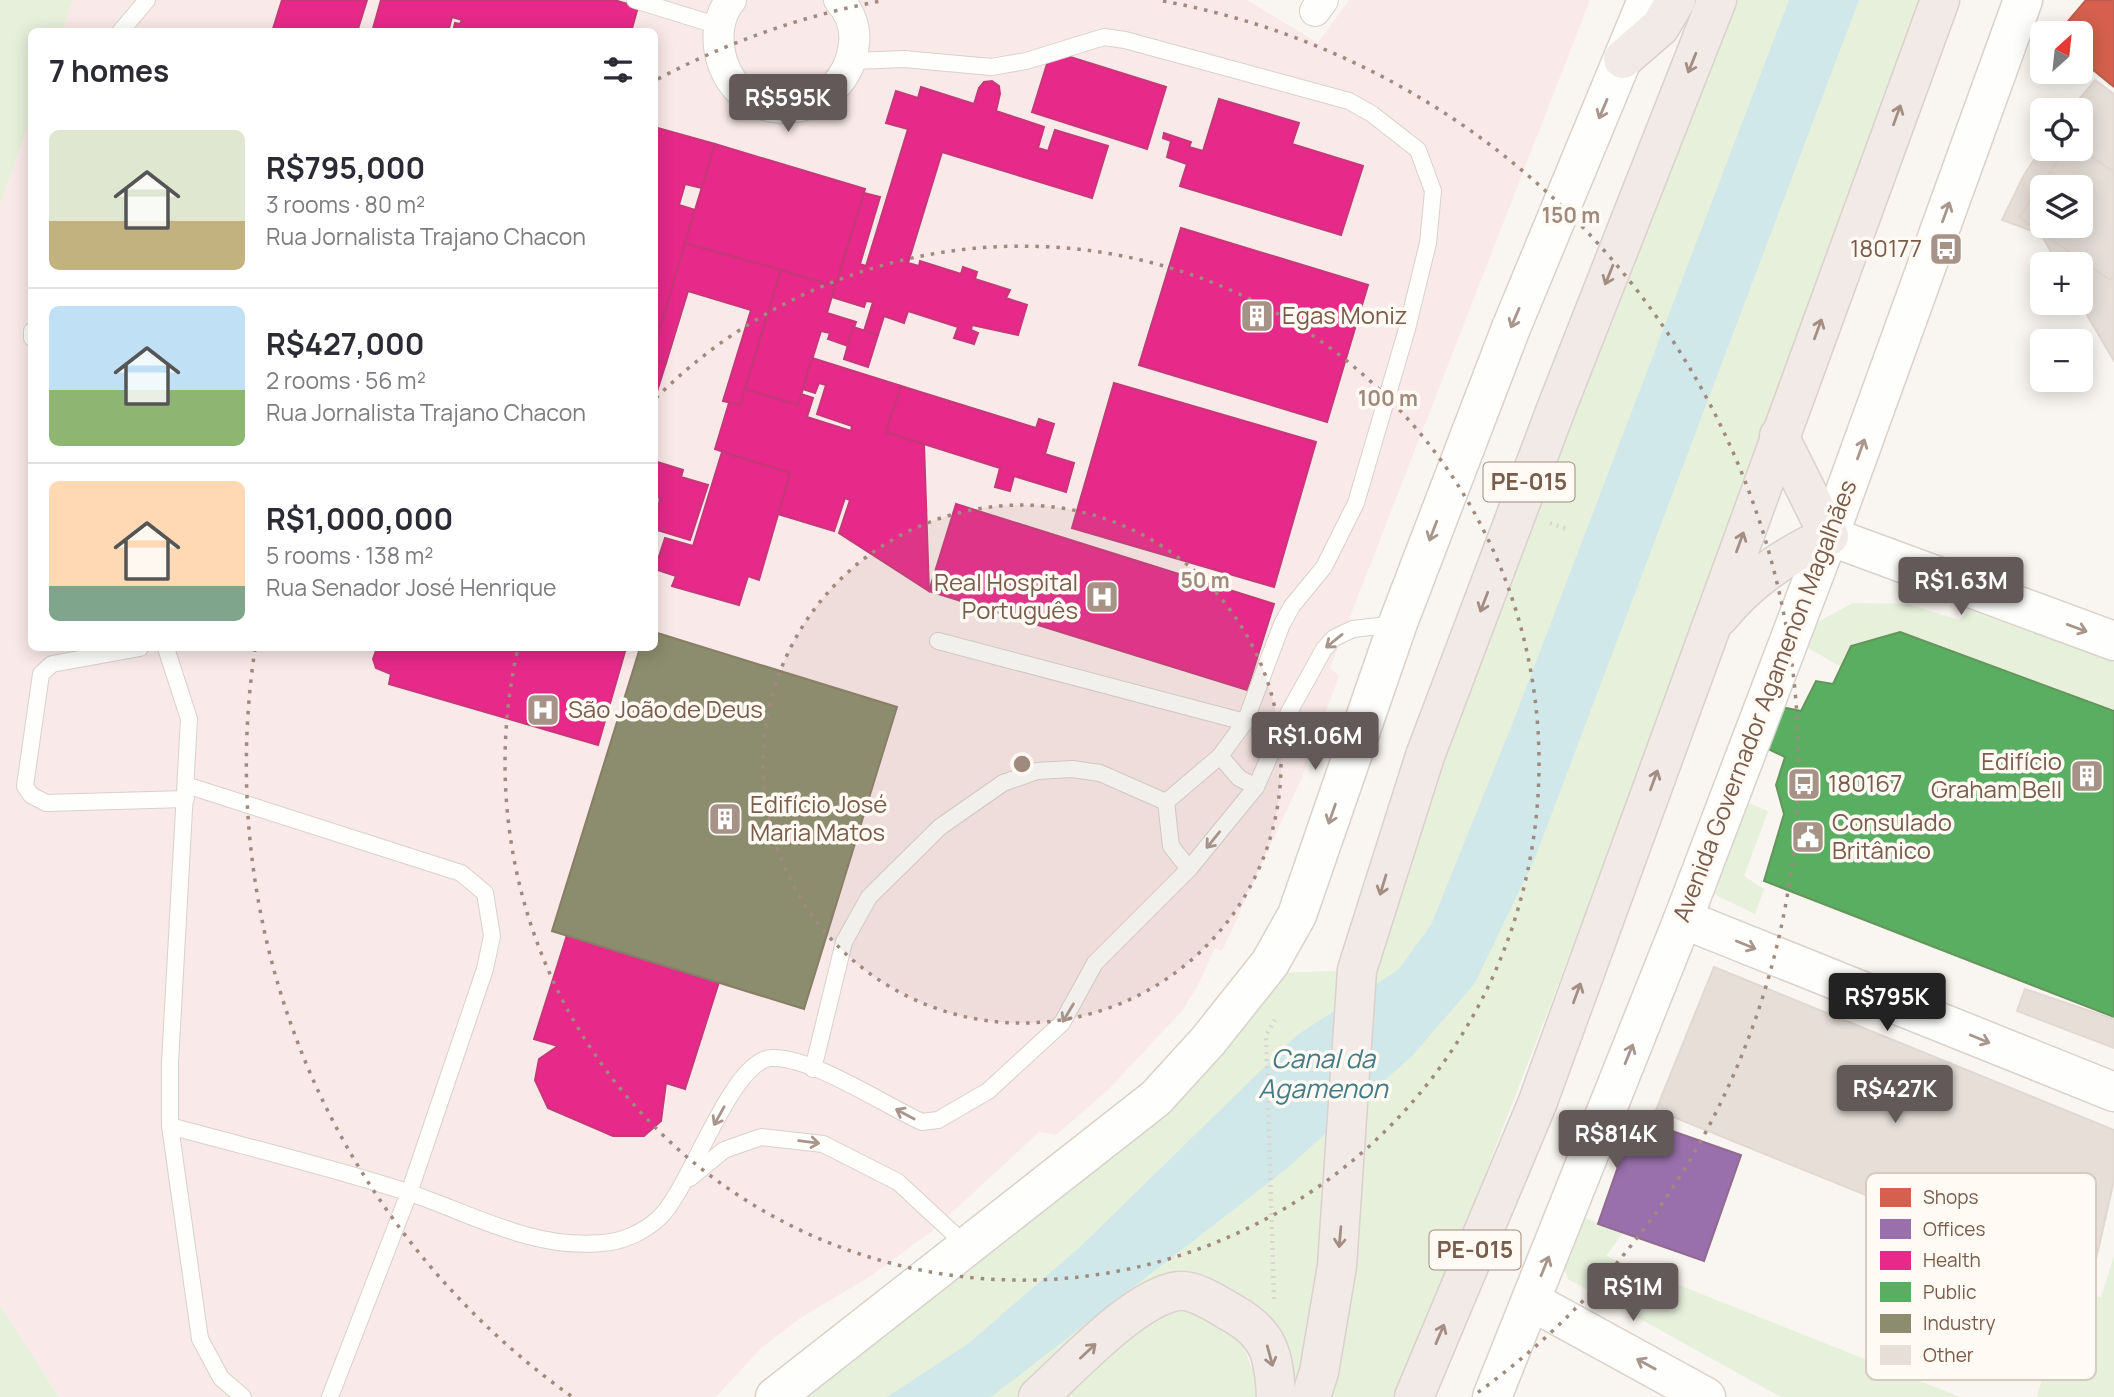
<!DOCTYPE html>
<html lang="en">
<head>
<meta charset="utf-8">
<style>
	:root { --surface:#fff; --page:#f7f7f7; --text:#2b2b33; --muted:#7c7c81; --line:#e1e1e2; --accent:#625958 }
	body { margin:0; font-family:Manrope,sans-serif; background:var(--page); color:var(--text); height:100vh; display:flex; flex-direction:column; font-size:26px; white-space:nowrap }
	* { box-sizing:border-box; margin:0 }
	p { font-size:23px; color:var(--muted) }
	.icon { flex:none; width:38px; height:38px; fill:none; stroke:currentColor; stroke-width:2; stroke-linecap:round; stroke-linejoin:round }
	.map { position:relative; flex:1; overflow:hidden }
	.sheet { position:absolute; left:28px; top:28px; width:630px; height:623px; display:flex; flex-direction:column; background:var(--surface); border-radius:10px; box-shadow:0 4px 18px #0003 }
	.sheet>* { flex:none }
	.needle { width:46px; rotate:27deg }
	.controls { position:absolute; left:2030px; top:21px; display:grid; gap:14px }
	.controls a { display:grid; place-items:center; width:63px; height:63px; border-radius:10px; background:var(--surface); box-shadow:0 4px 18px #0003; font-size:35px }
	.price { position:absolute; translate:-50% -60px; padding:0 16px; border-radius:7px; background:var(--accent); color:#fff; font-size:23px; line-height:46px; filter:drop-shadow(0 2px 4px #0008) }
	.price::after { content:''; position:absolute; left:50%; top:42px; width:21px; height:16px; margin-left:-10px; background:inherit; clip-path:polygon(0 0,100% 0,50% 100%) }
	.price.selected { background:#222; color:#fff }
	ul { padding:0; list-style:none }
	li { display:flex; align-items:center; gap:21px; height:175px; padding:0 21px }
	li+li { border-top:2px solid var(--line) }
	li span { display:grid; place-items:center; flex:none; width:196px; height:140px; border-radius:10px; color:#555 }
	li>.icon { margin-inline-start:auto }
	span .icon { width:84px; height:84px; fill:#fffc; stroke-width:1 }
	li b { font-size:30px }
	h2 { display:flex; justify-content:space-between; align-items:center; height:84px; padding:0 21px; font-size:30px }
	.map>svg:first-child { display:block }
	.medical { fill:#fae9e9 }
	.green { fill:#e7f0db }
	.water { fill:#d0e8ea }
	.shops { fill:#d6604d; stroke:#ba5f4d; stroke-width:2 }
	.offices { fill:#9970ab; stroke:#906a8f; stroke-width:2 }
	.health { fill:#e7298a; stroke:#c63878; stroke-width:2 }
	.public { fill:#5aae61; stroke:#64955b; stroke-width:2 }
	.industry { fill:#8c8c6e; stroke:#877e64; stroke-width:2 }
	.building { fill:#e6ded7; stroke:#e2d8d2; stroke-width:2; fill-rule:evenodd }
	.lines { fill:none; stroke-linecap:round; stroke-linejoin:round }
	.lane-casing { stroke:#d7d1cb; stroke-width:18 }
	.street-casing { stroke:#d7d1cb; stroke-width:32 }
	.secondary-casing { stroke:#d9d2cb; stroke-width:41 }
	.highway-casing { stroke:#dad1cc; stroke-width:41 }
	.path { stroke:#dcd5d0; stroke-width:4.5; stroke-dasharray:2 5; stroke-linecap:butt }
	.lane { stroke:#fefefd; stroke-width:16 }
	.street { stroke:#fefefd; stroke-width:30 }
	.secondary { stroke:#fefefd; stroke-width:38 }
	.highway { stroke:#f2eae7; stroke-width:38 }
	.oneway { stroke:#a48e83 }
	.oneway2 { stroke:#a8958b }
	.ring { fill:none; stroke:#9f8a7d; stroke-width:3.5; stroke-dasharray:3.5 7 }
	.labels { text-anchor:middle; stroke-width:7; stroke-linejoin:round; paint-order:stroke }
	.shield { fill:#fffaf3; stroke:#a28b7f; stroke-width:2 }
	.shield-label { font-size:23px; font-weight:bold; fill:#7a5c4d }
	.poi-label { font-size:24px; fill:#7a5c4d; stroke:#fffaf3; text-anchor:start }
	.street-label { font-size:24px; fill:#7a5c4d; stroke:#fffaf3 }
	.water-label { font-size:26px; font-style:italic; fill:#437c86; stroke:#fffaf3 }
	.key { fill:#fffaf3; stroke:#d7cbc1; stroke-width:2 }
	.key-label { font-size:19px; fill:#7a5c4d }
	.centre { fill:#9f8a7d; stroke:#fffaf3; stroke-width:3.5 }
	.ring-label { font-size:21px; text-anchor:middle; font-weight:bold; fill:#9f8a7d; stroke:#fffaf3; stroke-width:7; stroke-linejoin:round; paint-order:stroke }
</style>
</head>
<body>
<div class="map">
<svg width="2114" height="1397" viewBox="0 0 2114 1397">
	<rect width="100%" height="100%" fill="#f9f5f0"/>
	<!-- medical -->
	<polygon class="medical" points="73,0 1247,0 1318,43 1349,0 1590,0 1330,668 1339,676 1302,777 1222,951 1215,948 1196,989 1181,1012 1109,1089 1056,1135 1039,1132 932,1231 869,1277 800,1318 761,1348 716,1397 59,1397 0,1305 0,205 31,117 32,648 654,648 654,32 62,31"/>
	<!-- green -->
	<g class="green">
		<polygon points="0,0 73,0 62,31 32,32 31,117 0,205"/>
		<polygon points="1717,0 1938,0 1399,1397 1268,1397 1249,1333 1168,1300 1050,1397 775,1397 1279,973 1357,970"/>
		<polygon points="1853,603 1908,604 1959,620 1969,610 2114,661 2114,711 1900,632 1851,646 1841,667 1803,645 1814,624"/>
		<polygon points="1748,803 1768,811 1744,876 1764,889 1755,914 1713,894"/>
		<polygon points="1581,1216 1623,1233 1606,1256 1960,1397 1781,1397 1568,1279 1561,1259"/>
		<polygon points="2114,1256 2114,1397 2037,1397 2065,1293 2101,1297"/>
		<polygon points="0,1305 59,1397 0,1397"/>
		<polygon points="1179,1305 1239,1334 1257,1382 1256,1397 1054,1397 1147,1320"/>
	</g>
	<!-- water -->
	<polygon class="water" points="1789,0 1859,0 1535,858 1475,983 1413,1055 1285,1170 991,1397 887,1397 969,1343 1080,1247 1297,1035 1398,970 1431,925 1513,722"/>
	<!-- shops -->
	<g class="shops">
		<polygon points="2086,0 2114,0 2114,87 2081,60 2081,33 2058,33"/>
		<polygon points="1823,690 1916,728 1876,827 1783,789"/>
		<polygon points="2016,717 2114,754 2114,799 2002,752"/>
	</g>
	<!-- offices -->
	<polygon class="offices" points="1635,1118 1741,1155 1704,1261 1598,1224"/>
	<!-- health -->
	<g class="health">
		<polygon points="282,0 367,0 357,32 272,32"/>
		<polygon points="381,0 614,0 638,7 631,32 453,32 455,23 460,24 462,20 452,17 448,32 372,32"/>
		<polygon points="1051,51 1166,87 1147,149 1032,112"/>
		<polygon points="992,81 999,86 1000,94 996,111 1044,127 1038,148 1048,151 1055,130 1108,146 1092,198 942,152 908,263 919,266 920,261 961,274 963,267 977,272 975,279 1010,290 1006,298 1027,305 1018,335 972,325 971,330 978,333 974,344 954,338 958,327 908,311 904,323 884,316 878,335 864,331 873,302 866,301 864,307 832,297 864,193 880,197 860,264 866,266 908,129 886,123 896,91 918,98 921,87 974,104 979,88 984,82"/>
		<polygon points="1219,99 1299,123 1292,144 1363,166 1341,235 1180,186 1187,164 1167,157 1171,141 1163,138 1164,133 1191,142 1189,147 1203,151"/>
		<polygon points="654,127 715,144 702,188 685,184 679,205 695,210 654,350"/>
		<polygon points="715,144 865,189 835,286 685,243"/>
		<polygon points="1181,228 1368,285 1327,422 1139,365"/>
		<polygon points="685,243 781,270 740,405 723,401 751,310 688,291 666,363 654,360 654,350"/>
		<polygon points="781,270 835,286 827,313 856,322 848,346 828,339 830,333 821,331 798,405 745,389"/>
		<polygon points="853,327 878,335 868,367 844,359"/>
		<polygon points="812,358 901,386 886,432 924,444 929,591 839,533 850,500 845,498 834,531 778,514 790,473 715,449 729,403 740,405 745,389 798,405 801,394 813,398 807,417 851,431 852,426 817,414 826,385 819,383 815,393 803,389"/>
		<polygon points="654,360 666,363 654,401"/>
		<polygon points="1114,383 1316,442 1274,587 1072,528"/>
		<polygon points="901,386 1036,428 1039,419 1054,424 1045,454 1074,463 1066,492 1014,476 1010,491 995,487 1000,468 886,432"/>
		<polygon points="722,452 790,473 759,580 748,576 739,605 672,586 676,576 655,569 665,538 693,546"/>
		<polygon points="654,461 683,470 681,477 708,485 690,540 654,529 660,498 654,496"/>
		<polygon points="956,504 1274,604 1247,690 929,591"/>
		<polygon points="377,648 626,648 598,745 389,684 391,674 376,668 373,659"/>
		<polygon points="567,935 719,982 685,1089 666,1083 661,1121 644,1136 613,1136 548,1108 535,1080 539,1059 558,1046 534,1039"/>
	</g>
	<!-- public -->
	<polygon class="public" points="1900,632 2114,711 2114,1017 1764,881 1784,814 1776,785 1785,757 1766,748 1781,707 1801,711 1816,681 1833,684 1851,646"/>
	<!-- industry -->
	<polygon class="industry" points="654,632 897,707 804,1009 552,931 640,648 654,648"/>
	<!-- building -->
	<g class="building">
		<path d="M2095 80 2114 94V361L2080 303 2081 264H2058L2041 234 2002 220 2024 175 2042 148 2081 149V110H2070ZM2042 187H2081V226H2042Z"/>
		<path d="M2066 149H2080L2114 172V275L2110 280 2019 217ZM2042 187H2081V226H2042Z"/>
		<polygon points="1714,967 2114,1130 2114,1180 2090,1286 1656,1110"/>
		<polygon points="2025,989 2114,1019 2114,1048 2017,1011"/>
	</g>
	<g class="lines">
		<defs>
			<g id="lane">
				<polyline points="635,0 719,26"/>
				<polyline points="120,32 147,0"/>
				<polyline points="852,61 904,59 991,67 1026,61 1104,37 1125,40 1349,101 1372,114 1418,150 1433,191 1428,243 1407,329 1356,503 1324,567 1292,606 1282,624 1245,722 1220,756 1166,802"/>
				<polyline points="32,331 32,338"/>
				<polyline points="938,641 1245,722"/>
				<polyline points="140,648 52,664 41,674 25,786 31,795 46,803 186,799"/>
				<polyline points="166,648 189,719 170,1063 170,1126 200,1339 221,1378 243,1397"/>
				<polyline points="1220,756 1239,778 1256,787"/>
				<polyline points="186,785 461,873 485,893 492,936 485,969 409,1193 330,1397"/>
				<polyline points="1166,802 1171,846 1189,869"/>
				<polyline points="813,1069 844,942 869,897 940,827 1003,783 1037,771 1072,769 1100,773 1166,802"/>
				<path d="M170 1126C250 1148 331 1167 410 1193 472 1214 534 1250 602 1243 622 1242 644 1232 659 1218 690 1190 731 1059 772 1058 813 1057 884 1105 922 1122L938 1120 988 1091 1062 1023 1095 963 1189 869 1256 787 1289 712 1324 649 1334 638 1353 629 1396 624"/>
				<polyline points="690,1178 724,1150 761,1137 823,1144 898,1182 967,1246"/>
			</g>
			<g id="street">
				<path d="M731 0C717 17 716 41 722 61 745 133 846 118 854 44 856 28 850 12 839 0"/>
				<polyline points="1315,11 1323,0"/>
			</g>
			<g id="secondary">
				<polyline points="1829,536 2114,641"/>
				<polyline points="1683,919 2114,1092"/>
				<polyline points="1531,1301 1706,1397"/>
				<polyline points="775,1397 1156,1098 1208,1041 1270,963 1297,915 1398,623 1511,328 1647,0"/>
				<polyline points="1492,1397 1683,919 1829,536 2023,0"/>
			</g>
			<g id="highway">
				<polyline points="1623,59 1660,27 1676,0"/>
				<path d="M1719 617C1749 580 1785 555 1829 536L1779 436"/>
				<path d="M1038 1397C1071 1367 1135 1297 1178 1291 1195 1289 1218 1305 1232 1313 1270 1334 1274 1356 1276 1397"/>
				<polyline points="1311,1397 1319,1372 1337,1266 1357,970 1425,756 1558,404 1717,0"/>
				<polyline points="1414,1397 1537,1104 1940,0"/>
			</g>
		</defs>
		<!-- lane casing -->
		<use href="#lane" class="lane-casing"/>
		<!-- street casing -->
		<use href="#street" class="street-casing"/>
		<!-- secondary casing -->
		<use href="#secondary" class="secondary-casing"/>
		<!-- highway casing -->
		<use href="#highway" class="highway-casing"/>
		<!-- path -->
		<g class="path">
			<polyline points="1550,523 1569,530"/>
			<polyline points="1274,1299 1266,1035 1275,1020"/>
		</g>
		<!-- lane -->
		<use href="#lane" class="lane"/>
		<!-- street -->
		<use href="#street" class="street"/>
		<!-- secondary -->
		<use href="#secondary" class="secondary"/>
		<!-- highway -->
		<use href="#highway" class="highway"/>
	</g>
	<!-- one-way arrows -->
	<defs><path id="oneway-shaft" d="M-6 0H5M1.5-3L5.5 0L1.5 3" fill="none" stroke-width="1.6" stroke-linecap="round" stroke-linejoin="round" transform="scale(1.75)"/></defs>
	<g class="oneway">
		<use href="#oneway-shaft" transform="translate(1692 63) rotate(112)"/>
		<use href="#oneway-shaft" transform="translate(1897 115) rotate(-70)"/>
		<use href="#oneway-shaft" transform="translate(1609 275) rotate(112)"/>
		<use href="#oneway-shaft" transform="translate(1818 329) rotate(-70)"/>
		<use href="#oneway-shaft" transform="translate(1740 542) rotate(-70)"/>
		<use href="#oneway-shaft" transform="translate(1484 602) rotate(111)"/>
		<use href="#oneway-shaft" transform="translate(1654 780) rotate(-70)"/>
		<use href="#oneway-shaft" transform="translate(1383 885) rotate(107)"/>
		<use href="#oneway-shaft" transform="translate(1577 993) rotate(-70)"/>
		<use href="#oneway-shaft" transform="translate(1340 1237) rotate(95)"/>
		<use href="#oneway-shaft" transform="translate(1440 1334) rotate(-67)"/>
		<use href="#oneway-shaft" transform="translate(1088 1351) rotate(-43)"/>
		<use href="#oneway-shaft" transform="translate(1270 1356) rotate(75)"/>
	</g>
	<g class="oneway2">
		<use href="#oneway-shaft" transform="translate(1603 109) rotate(113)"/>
		<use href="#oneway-shaft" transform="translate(1946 212) rotate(-70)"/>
		<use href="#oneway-shaft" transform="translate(1515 318) rotate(113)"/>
		<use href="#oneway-shaft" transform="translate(1861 449) rotate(-70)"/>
		<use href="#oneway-shaft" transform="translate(1433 531) rotate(111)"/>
		<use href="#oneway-shaft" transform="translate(2077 628) rotate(20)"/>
		<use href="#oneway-shaft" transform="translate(1334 641) rotate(141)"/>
		<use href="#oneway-shaft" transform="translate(1332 814) rotate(109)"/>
		<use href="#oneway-shaft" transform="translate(1213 840) rotate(129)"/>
		<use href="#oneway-shaft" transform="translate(1746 945) rotate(22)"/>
		<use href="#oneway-shaft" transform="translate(1068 1013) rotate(121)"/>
		<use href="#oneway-shaft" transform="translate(1980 1039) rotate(22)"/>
		<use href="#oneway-shaft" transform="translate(1629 1054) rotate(-68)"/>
		<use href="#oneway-shaft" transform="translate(905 1114) rotate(-152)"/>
		<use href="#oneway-shaft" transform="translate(719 1116) rotate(119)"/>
		<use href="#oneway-shaft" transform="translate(809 1142) rotate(7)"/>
		<use href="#oneway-shaft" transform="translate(1545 1266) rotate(-68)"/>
		<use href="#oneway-shaft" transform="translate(1646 1364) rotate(-151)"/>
	</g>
	<!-- distance rings -->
	<circle cx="1022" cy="764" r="259" fill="#9f8a7d" fill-opacity=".12"/>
	<g class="ring">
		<circle cx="1022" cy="764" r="259"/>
		<path d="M656 398A517 517 0 1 1 518 648"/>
		<path d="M571 1396A776 776 0 0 1 255 649M658 79A776 776 0 0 1 881 1M1163 1A776 776 0 0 1 1473 1396"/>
	</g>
	<!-- icons -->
	<defs>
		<symbol id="bus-square" viewBox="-11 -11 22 22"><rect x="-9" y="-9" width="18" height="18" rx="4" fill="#a69286" stroke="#fffaf3"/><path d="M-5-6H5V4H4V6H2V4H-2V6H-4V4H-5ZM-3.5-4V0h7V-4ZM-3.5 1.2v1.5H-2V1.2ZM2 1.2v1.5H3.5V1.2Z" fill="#fff"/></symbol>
		<symbol id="building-square" viewBox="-11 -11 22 22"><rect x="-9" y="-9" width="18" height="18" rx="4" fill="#a69286" stroke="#fffaf3"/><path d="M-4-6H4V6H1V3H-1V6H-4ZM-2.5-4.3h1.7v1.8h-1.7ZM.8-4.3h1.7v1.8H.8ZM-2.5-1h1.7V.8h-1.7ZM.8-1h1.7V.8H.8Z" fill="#fff"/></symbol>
		<symbol id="hospital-square" viewBox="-11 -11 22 22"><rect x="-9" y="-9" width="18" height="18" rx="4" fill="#a69286" stroke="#fffaf3"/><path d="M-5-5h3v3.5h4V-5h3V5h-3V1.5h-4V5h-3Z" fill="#fff"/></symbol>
		<symbol id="civic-square" viewBox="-11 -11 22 22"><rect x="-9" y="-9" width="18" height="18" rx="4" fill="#a69286" stroke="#fffaf3"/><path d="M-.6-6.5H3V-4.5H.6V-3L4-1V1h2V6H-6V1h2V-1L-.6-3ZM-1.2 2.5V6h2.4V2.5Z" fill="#fff"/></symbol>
	</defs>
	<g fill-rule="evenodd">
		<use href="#bus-square" x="1927" y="230" width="38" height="38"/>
		<use href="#building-square" x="1238" y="297" width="38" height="38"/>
		<use href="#hospital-square" x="1083" y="578" width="38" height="38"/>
		<use href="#hospital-square" x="524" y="691" width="38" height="38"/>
		<use href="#building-square" x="2068" y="757" width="38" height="38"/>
		<use href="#bus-square" x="1785" y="765" width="38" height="38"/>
		<use href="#building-square" x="706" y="800" width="38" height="38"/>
		<use href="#civic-square" x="1789" y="818" width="38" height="38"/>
	</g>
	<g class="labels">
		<!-- shield labels -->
		<g class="shield">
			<rect x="1483.5" y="462.5" width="91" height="39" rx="5"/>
			<rect x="1429.5" y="1230.5" width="91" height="39" rx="5"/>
		</g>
		<g class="shield-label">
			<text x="1529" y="490">PE-015</text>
			<text x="1475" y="1258">PE-015</text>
		</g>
		<!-- poi labels -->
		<g class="poi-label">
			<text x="1922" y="257" text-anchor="end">180177</text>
			<text x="1282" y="324">Egas Moniz</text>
			<text x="1078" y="591" text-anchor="end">Real Hospital<tspan x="1078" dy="28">Português</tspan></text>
			<text x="568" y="718">São João de Deus</text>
			<text x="2062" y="770" text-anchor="end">Edifício<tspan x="2062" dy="28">Graham Bell</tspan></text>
			<text x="1828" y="792">180167</text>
			<text x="750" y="813">Edifício José<tspan x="750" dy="28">Maria Matos</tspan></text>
			<text x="1832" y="831">Consulado<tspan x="1832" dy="28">Britânico</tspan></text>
		</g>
		<!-- street labels -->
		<g class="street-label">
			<text transform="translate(1765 701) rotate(-69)" y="8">Avenida Governador Agamenon Magalhães</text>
		</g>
		<!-- water labels -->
		<g class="water-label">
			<text x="1323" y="1068">Canal da<tspan x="1323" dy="30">Agamenon</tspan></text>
		</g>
	</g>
	<!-- legend -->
	<rect x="1866" y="1173" width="230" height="207" rx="10" class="key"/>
	<rect x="1880" y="1188" width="31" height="19" fill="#d6604d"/>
	<rect x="1880" y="1219" width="31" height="20" fill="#9970ab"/>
	<rect x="1880" y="1251" width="31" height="19" fill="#e7298a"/>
	<rect x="1880" y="1282" width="31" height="20" fill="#5aae61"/>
	<rect x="1880" y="1314" width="31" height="19" fill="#8c8c6e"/>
	<rect x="1880" y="1345" width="31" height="20" fill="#e6ded7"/>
	<g class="key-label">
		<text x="1923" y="1204">Shops</text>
		<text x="1923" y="1236">Offices</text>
		<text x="1923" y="1267">Health</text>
		<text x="1923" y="1299">Public</text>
		<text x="1923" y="1330">Industry</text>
		<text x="1923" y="1362">Other</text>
	</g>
	<circle cx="1022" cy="764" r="10" class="centre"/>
	<g class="ring-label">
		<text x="1571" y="223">150 m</text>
		<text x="1388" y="406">100 m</text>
		<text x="1205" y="588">50 m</text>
	</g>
</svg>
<div class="controls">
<a><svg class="needle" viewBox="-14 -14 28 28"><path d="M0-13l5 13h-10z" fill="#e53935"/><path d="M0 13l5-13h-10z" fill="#7c7c81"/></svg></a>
<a><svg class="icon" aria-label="locate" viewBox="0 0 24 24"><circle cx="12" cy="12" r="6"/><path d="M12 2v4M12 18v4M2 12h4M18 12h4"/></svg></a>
<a><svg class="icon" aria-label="layers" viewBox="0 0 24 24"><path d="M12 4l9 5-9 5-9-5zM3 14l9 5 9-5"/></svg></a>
<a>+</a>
<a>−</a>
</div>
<b class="price" style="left:788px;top:134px">R$595K</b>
<b class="price" style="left:1961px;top:617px">R$1.63M</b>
<b class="price" style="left:1315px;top:772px">R$1.06M</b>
<b class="price selected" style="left:1887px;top:1033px">R$795K</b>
<b class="price" style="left:1895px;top:1125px">R$427K</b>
<b class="price" style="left:1616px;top:1170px">R$814K</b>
<b class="price" style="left:1633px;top:1323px">R$1M</b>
<section class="sheet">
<h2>7 homes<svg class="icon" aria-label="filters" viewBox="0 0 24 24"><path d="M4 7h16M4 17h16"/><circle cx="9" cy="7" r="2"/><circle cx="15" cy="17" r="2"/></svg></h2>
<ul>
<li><span style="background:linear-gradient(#dfe7d0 65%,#c2b280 0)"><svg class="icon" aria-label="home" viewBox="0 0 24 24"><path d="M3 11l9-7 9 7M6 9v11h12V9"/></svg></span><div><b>R$795,000</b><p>3 rooms · 80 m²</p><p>Rua Jornalista Trajano Chacon</p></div></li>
<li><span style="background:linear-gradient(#bfe0f5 60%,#8fb573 0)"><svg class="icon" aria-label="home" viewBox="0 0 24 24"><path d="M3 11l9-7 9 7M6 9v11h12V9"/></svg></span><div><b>R$427,000</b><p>2 rooms · 56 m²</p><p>Rua Jornalista Trajano Chacon</p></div></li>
<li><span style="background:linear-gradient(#ffd9b3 75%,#7fa58c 0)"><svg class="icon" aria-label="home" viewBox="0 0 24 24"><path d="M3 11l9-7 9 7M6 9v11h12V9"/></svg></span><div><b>R$1,000,000</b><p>5 rooms · 138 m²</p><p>Rua Senador José Henrique</p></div></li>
</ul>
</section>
</div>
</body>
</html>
